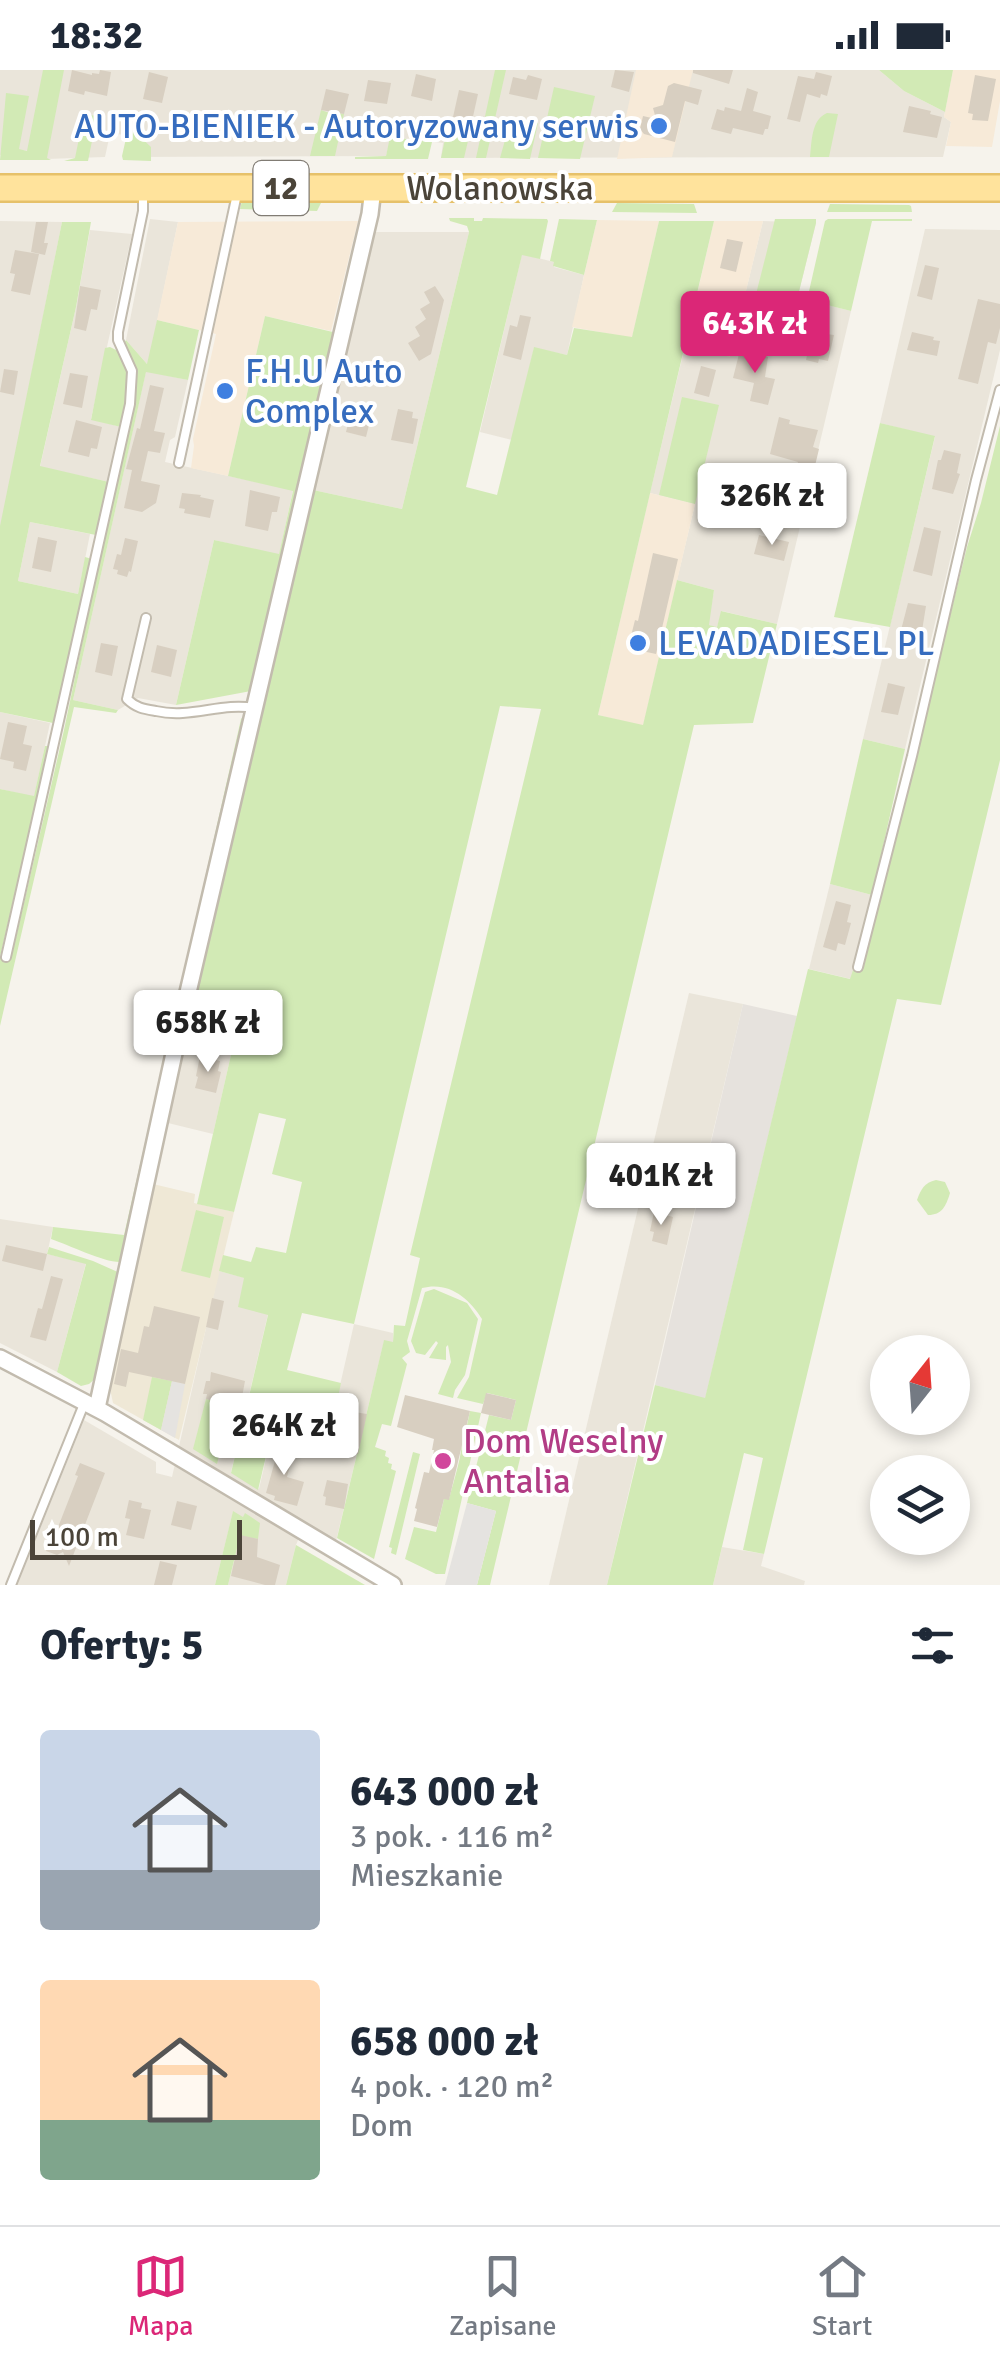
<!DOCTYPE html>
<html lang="pl">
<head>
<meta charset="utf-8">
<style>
	:root { --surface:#fff; --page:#f2f2f3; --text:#1f2937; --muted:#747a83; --line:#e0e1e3; --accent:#db2777 }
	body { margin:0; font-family:Signika,sans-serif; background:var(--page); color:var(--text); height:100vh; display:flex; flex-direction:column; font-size:38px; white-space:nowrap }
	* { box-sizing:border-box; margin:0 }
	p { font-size:32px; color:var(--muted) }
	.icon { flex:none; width:55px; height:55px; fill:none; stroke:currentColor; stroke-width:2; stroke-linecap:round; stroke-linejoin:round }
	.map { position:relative; height:1515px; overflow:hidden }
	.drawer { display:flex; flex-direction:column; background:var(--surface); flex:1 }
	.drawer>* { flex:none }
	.needle { width:65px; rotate:17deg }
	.controls { position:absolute; left:870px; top:1265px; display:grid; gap:20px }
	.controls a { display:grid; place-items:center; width:100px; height:100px; border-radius:50%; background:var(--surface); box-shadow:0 5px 15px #0003; font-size:50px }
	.scale { position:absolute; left:30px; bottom:25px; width:212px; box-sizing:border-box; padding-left:10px; border:5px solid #4b4439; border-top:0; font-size:28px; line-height:35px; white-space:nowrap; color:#4b4439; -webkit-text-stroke:8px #fff; paint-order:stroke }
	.price { position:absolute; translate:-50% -85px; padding:0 22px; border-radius:10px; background:#fff; color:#222; font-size:32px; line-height:65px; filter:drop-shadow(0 2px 5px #0008) }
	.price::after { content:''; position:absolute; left:50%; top:60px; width:30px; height:22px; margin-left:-15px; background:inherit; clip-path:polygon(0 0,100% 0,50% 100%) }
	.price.active { background:var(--accent); color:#fff }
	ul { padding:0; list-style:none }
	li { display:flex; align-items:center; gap:30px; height:250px; padding:0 40px }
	li span { display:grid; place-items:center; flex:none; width:280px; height:200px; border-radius:10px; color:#555 }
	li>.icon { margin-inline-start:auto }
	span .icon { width:120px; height:120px; fill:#fffc; stroke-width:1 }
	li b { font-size:42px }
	h2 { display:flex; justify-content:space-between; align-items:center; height:120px; padding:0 40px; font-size:42px }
	.status { display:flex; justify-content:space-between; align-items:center; height:70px; padding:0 50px; background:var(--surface); direction:ltr }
	.status svg { height:28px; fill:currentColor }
	.menu { display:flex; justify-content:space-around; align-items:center; height:140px; border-top:2px solid var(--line); background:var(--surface); font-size:28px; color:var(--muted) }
	.menu a { display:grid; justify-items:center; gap:5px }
	.menu .active { color:var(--accent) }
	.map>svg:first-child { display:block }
	.residential { fill:#eae5da }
	.commercial { fill:#f7ead8 }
	.industrial { fill:#e6e2dd }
	.education { fill:#efe8d6 }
	.green { fill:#d2eab5 }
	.parking { fill:#e5e3e0 }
	.building { fill:#d8cfc1 }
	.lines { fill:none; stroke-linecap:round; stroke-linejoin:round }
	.service-casing { stroke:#c2bbae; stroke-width:12 }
	.minor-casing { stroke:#c2bbae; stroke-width:20 }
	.primary-casing { stroke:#e6c16a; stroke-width:30 }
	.service { stroke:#fff; stroke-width:8 }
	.minor { stroke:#fff; stroke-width:15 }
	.primary { stroke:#ffe39c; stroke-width:25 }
	.shop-dot { fill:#3f7fe0; stroke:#fff; stroke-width:4 }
	.hotel-dot { fill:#d1479c; stroke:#fff; stroke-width:4 }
	.labels { text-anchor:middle; stroke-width:8; stroke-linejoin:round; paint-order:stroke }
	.shield { fill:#fff; stroke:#817c74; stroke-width:2.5 }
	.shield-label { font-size:32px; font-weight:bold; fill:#4b4439 }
	.shop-label { font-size:35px; fill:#366cbe; stroke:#fff; text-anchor:start }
	.street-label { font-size:35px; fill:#4b4439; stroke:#fff }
	.hotel-label { font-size:35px; fill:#b23c85; stroke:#fff; text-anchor:start }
</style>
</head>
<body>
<div class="status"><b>18:32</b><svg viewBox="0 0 49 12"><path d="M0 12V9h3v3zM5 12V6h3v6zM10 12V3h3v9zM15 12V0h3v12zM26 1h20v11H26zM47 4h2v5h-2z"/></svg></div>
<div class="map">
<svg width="1000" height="1515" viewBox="0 0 1000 1515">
	<rect width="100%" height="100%" fill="#f6f3ec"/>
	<!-- residential -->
	<g class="residential">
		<polygon points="0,0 879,0 904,21 945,42 944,47 951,52 943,87 441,88 443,73 391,67 386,86 128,87 132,65 110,64 105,87 46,89 47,83 19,80 0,85"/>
		<polygon points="150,149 178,152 148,295 126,270"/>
		<polygon points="0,151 62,152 1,456 0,456"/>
		<polygon points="763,151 816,153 792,249 806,253 812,231 851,241 777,554 722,541 717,557 708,555 714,520 677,510 695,434 650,423 685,276 730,286"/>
		<polygon points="925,159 1000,160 1000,280 905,679 863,669 935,367 880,353"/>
		<polygon points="90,160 132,164 91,349 121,357 109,412 40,397 76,237"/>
		<polygon points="375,162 469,162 402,439 313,420"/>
		<polygon points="522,184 554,192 554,197 584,205 567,285 534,278 512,370 480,362"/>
		<polygon points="146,301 188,310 175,367 170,370 165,392 293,420 279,485 214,470 176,635 138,628 118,640 73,630"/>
		<polygon points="30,452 90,464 78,524 18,511"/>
		<polygon points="0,642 50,653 34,727 0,719"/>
		<polygon points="830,814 872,825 851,909 809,899"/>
		<polygon points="689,923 743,934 607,1515 549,1515"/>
		<polygon points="188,965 233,976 213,1064 168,1053"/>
		<polygon points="0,1149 53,1157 47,1184 86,1193 57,1302 0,1273"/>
		<polygon points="219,1201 245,1208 268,1244 231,1402 259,1419 281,1323 335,1337 354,1254 393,1263 393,1273 384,1271 336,1471 305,1453 296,1475 286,1515 228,1515 244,1448 233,1442 215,1515 17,1515 84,1350 156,1392 156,1403 172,1407"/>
		<polygon points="722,1477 764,1484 761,1496 805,1511 804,1515 713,1515"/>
	</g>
	<!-- commercial -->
	<g class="commercial">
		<polygon points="636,0 693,0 672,87 617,89"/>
		<polygon points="953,0 1000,0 1000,31 992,77 946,76 951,52 944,47"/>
		<polygon points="597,150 659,151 632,268 572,257"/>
		<polygon points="358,151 331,261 265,246 228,406 191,398 194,376 193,369 216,264 157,250 178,152"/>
		<polygon points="714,151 763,151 730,287 685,276"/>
		<polygon points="650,423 695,434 643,656 598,645"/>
	</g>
	<!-- industrial -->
	<polygon class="industrial" points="743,934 797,946 705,1329 655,1315"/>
	<!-- education -->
	<polygon class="education" points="153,1114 195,1124 194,1133 234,1142 179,1370 113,1333 108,1309"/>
	<!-- green -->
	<g class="green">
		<polygon points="43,0 64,0 47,88 51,90 0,90 6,23 29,26 19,79 27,81"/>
		<polygon points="495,0 506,0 486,88 476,88"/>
		<polygon points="879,0 953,0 945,42 904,21"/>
		<polygon points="554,17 595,26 580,89 538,88"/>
		<polygon points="321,40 338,46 339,43 344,44 335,86 310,86"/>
		<path d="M827 43 838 44 829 87H810C812 71 811 50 827 43Z"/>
		<polygon points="84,44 97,46 88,91 64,91 75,88"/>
		<polygon points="449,50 472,54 464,88 441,88"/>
		<polygon points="526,52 538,53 530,89 500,88 507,63 522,66"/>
		<polygon points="133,60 151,77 151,91 123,90 122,86 127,64 132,64"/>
		<polygon points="390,67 432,72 428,89 355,89 355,87 386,86"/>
		<polygon points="246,130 321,133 317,141 240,139 242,131"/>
		<polygon points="617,133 694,134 697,143 612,142"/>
		<polygon points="830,134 909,135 911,136 912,142 827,142"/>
		<path d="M449 148H474V151H482L483 148 547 149 548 151 540 189 522 185 466 417 497 425 534 277 567 285 574 258 632 267 659 151H714L598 645 643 655 677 510 714 520 709 555 717 557 721 541 777 554 753 653 694 655 490 1515H477L496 1441 467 1433 489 1345 511 1350 516 1330 487 1323 483 1334 457 1328 469 1307 482 1249C469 1228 449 1211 422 1218L407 1271 410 1282 402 1288 407 1294 391 1356 382 1354 375 1377 386 1381 385 1386 389 1388 388 1393 392 1394 391 1399 396 1401 374 1489 337 1468 384 1270 393 1272 394 1255 405 1256 420 1188 410 1185 541 639 500 636 354 1254 302 1243 287 1300 341 1313 336 1337 281 1323 258 1420 231 1403 268 1245 238 1237 244 1208 219 1201 223 1185 251 1192 256 1177 286 1183 302 1112 272 1104 286 1049 259 1043 234 1142 197 1134 233 976 188 965 187 956 261 626 313 420 402 439 469 162 467 156 450 151Z"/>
		<polygon points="559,149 597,150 584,205 553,196 554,192 550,191"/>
		<polygon points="775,149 816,149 816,153 787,270 747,260"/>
		<polygon points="828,149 912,149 912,151 872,151 851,241 807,230 825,151"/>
		<polygon points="62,152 91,152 76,237 40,396 109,412 96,465 30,452 18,511 78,524 85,487 92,489 53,653 0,642 0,456"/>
		<polygon points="265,246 337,263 251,621 176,635 214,470 279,484 293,421 228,406"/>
		<polygon points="157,250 199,260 188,310 146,302 73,630 118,640 116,643 74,637 0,956 0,888 11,889 64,660 135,321 135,297 124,273 126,270 147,294"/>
		<path d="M110 277 118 281C135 304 126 330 121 357L91 350 105 278Z"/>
		<polygon points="682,327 719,335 695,434 659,425"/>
		<polygon points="880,353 935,366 890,557 834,547"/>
		<polygon points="1000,356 1000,690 941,935 897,929 764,1484 743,1480 763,1388 744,1383 713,1515 607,1515 655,1315 705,1328 808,899 850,909 854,897 863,900 967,477 981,433"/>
		<path d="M246 643 121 1192C105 1193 69 1175 51 1169L53 1157 124 1165 241 649Z"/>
		<polygon points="863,669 905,679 872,825 830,814"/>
		<polygon points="45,676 49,676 0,887 0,719 34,726"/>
		<path d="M936 1110 945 1112 950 1123C946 1136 942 1145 928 1145L917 1130C921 1119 924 1113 936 1110Z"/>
		<polygon points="196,1140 224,1147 210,1208 181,1201"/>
		<polygon points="49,1177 93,1191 120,1203 97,1307 89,1314 81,1316 57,1302 86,1194 47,1184"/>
		<polygon points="434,1219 467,1233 478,1249 465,1305 455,1320 453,1328 438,1324 451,1292 448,1275 446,1277 446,1290 429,1288 438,1273 436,1271 425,1285 416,1283 411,1271 425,1222"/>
		<polygon points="152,1307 172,1311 161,1360 143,1350"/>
		<polygon points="206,1329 232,1335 217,1394 193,1379"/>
		<path d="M470 1341 481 1343 445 1504H436L405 1489 414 1457 436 1462 444 1429H449C455 1405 465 1379 462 1355H467Z"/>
		<polygon points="413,1382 420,1384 396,1485 391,1483 392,1478 389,1477"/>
		<polygon points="233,1441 243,1447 245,1443 260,1453 258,1469 240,1466 228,1515 215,1515"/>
		<polygon points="296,1475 365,1515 286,1515"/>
	</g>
	<!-- parking -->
	<g class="parking">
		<polygon points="172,1311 185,1314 175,1368 161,1360"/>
		<polygon points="467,1433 496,1441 477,1515 445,1515"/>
	</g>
	<!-- building -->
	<g class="building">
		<polygon points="72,0 92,5 92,3 99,4 100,0 111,2 107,26 85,21 84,25 68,21"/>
		<polygon points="615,0 634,2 629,22 611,17"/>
		<polygon points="693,0 733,0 729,14 693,3"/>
		<polygon points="149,2 168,7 162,33 143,29"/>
		<polygon points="816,2 832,6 827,26 821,24 820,28 807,24 800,52 787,49 798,6 814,9"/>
		<polygon points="416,4 436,9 432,31 411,26"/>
		<polygon points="528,5 542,9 537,30 509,24 513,7 526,10"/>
		<polygon points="975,5 996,9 988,51 972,50 973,44 968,43"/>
		<polygon points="368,10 391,13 387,34 364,31"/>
		<polygon points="674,13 702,20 698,35 685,31 675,72 644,64 640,59 643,46 656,49 653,38 663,35 668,16"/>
		<polygon points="747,18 758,22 753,41 771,46 768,59 765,59 763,65 733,58 731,64 711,59 717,39 724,41 725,37 741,41"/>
		<polygon points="326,19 349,24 344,44 321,40"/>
		<polygon points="459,20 478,24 472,51 453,47"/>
		<polygon points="909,36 931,41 930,44 942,47 937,68 903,62"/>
		<polygon points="36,152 48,152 44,173 48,173 45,185 31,182"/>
		<polygon points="727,169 743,172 736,202 720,198"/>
		<polygon points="15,180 39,184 30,225 11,221 15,204 10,203"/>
		<polygon points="925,195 939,198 932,230 917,226"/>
		<polygon points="80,216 101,220 97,240 91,239 86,261 74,258"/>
		<polygon points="435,216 444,230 431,284 419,291 408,273 420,266 415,257 426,249 420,239 430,233 424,222"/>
		<polygon points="978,229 1000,234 1000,258 996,274 988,272 978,314 958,309"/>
		<polygon points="707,242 736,249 731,268 703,261"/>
		<polygon points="520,245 531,247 521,290 503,285 510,255 517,257"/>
		<polygon points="812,262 834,265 828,291 819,289 818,293 806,290"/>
		<polygon points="912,262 934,267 933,270 940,271 937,286 907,280"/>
		<polygon points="740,280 768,287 765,307 775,309 768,335 750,331 754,313 733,308"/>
		<polygon points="701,296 716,300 709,327 694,323"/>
		<polygon points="4,299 18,301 14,325 0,322"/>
		<polygon points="70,303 88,306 82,338 63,334"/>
		<polygon points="150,315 164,318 154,361 165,363 160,383 148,381 141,411 160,415 156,433 142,442 124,438 132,400 126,399 137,358 140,359"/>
		<polygon points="352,338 372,343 366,367 346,362"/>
		<polygon points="398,339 413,342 412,348 418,349 413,374 391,370"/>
		<polygon points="779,347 790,350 789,354 818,360 813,377 819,379 813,404 796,400 798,392 770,384"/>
		<polygon points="76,350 102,357 97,379 91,378 89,387 68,382"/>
		<polygon points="944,380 961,384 957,403 960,404 953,424 932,419 938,390 941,390"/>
		<polygon points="250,420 280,427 277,442 272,442 268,461 245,456"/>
		<polygon points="182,423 201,425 200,427 214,430 210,448 184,443 185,439 179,438"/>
		<polygon points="924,457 941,461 932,506 913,501"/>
		<polygon points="759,465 789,472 784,491 754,484"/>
		<polygon points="38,467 57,471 51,502 32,498"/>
		<polygon points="125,468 138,471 131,502 129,501 127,507 117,504 118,500 113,499 117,484 121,485"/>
		<polygon points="653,483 678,489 656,584 628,578 635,550 638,551"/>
		<polygon points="908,533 926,536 920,573 899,568"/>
		<polygon points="101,573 118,576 112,606 95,602"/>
		<polygon points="157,575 177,580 171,607 151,602"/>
		<polygon points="888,613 905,617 898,645 881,642"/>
		<polygon points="8,652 27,656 23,674 32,676 26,701 13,698 14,692 0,689"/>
		<polygon points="836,831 851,835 847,852 851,853 845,875 838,873 836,881 823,877"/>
		<polygon points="200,986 220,991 218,1001 221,1002 216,1023 195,1018 198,1007 196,1006"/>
		<polygon points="666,1079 682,1083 677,1104 661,1101"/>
		<polygon points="654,1142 673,1147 667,1175 652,1171 654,1162 650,1161"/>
		<polygon points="6,1175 47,1184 43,1201 2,1191"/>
		<polygon points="51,1206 63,1209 46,1271 30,1267 38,1238 42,1239"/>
		<polygon points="212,1228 224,1231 218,1260 206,1257"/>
		<polygon points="154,1236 200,1247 185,1314 129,1302 126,1317 114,1314 121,1279 138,1283 144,1256 149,1257"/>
		<polygon points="211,1302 245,1311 242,1327 234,1326 232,1335 206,1329 207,1324 203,1324 206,1311 210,1311"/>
		<polygon points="486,1323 516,1330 511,1350 481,1343"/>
		<polygon points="405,1325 470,1341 449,1430 444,1429 437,1457 414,1451 417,1439 415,1438 424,1402 429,1403 434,1380 432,1380 434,1369 397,1357"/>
		<polygon points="354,1342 367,1344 358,1384 345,1381"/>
		<polygon points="280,1373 295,1377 287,1407 304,1412 297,1436 274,1430 275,1426 266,1423"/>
		<polygon points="80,1393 105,1403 69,1496 63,1482 57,1485 46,1481 50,1469 53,1470 78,1406 75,1405"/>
		<polygon points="327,1410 348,1414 344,1439 325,1435 326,1427 323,1426"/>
		<polygon points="129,1430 142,1433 141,1438 151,1440 144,1469 126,1465 130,1449 125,1448"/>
		<polygon points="177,1431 197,1436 191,1460 171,1455"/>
		<polygon points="240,1465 258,1469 257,1487 280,1495 275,1515 265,1515 231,1506"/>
		<polygon points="160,1491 177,1495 172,1515 154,1515"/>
	</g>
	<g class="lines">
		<defs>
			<g id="service">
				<polyline points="179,393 237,124"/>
				<path d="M146 548 127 629C136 638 144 639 156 641 191 649 221 632 254 638"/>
				<polyline points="6,887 130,334 132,301 118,270 118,262 143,141 143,121"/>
				<polyline points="858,897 912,686 976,410 1000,320"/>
				<polyline points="11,1515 84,1334"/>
			</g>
			<g id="minor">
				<polyline points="0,1288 105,1343 393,1515"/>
				<polyline points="97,1338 178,965 370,144 373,118"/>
			</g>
			<polyline id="primary" points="0,118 1000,118"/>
		</defs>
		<!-- service casing -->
		<use href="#service" class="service-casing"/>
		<!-- minor casing -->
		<use href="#minor" class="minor-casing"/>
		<!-- primary casing -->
		<use href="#primary" class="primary-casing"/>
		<!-- service -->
		<use href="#service" class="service"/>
		<!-- minor -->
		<use href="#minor" class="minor"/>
		<!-- primary -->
		<use href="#primary" class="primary"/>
	</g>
	<!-- markers -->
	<g class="shop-dot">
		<circle cx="659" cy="56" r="10"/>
		<circle cx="225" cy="321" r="10"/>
		<circle cx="638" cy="573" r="10"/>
	</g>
	<circle class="hotel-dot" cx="443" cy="1391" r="10"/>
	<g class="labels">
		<!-- shield labels -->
		<rect class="shield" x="253.5" y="91" width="55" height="54" rx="8"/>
		<g class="shield-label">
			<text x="281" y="129">12</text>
		</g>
		<!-- shop labels -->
		<g class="shop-label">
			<text x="639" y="68" text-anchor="end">AUTO-BIENIEK - Autoryzowany serwis</text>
			<text x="245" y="313">F.H.U Auto<tspan x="245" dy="40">Complex</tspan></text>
			<text x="658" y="585">LEVADADIESEL PL</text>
		</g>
		<!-- street labels -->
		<g class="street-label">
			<text x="500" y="130">Wolanowska</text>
		</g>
		<!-- hotel labels -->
		<g class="hotel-label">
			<text x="463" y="1383">Dom Weselny<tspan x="463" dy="40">Antalia</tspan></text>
		</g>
	</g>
</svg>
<div class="controls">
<a><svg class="needle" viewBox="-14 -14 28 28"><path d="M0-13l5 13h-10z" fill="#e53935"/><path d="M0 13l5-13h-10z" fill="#747a83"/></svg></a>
<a><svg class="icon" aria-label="layers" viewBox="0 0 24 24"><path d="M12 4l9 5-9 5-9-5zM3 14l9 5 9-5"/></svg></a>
</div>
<div class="scale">100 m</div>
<b class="price active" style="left:755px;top:306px">643K zł</b>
<b class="price" style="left:772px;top:478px">326K zł</b>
<b class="price" style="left:208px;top:1005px">658K zł</b>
<b class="price" style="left:661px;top:1158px">401K zł</b>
<b class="price" style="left:284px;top:1408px">264K zł</b>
</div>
<section class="drawer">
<h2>Oferty: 5<svg class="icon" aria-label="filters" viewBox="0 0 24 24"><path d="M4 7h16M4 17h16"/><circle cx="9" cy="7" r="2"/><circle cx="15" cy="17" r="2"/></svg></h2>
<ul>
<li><span style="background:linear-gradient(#c9d6e8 70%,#9aa5b1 0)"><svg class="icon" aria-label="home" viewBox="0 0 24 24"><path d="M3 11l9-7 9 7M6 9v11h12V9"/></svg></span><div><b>643 000 zł</b><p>3 pok. · 116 m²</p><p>Mieszkanie</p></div></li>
<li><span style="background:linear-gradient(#ffd9b3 70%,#7fa58c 0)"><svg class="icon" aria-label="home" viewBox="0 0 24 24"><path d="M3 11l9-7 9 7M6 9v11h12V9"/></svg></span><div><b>658 000 zł</b><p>4 pok. · 120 m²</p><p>Dom</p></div></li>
</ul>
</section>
<nav class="menu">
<a class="active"><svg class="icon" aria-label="map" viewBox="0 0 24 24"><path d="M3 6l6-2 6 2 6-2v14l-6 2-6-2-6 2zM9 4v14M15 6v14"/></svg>Mapa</a>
<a><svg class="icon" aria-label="saved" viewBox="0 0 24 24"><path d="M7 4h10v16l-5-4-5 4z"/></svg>Zapisane</a>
<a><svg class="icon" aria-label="home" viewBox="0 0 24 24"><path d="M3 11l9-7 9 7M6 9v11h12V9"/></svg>Start</a>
</nav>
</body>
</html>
